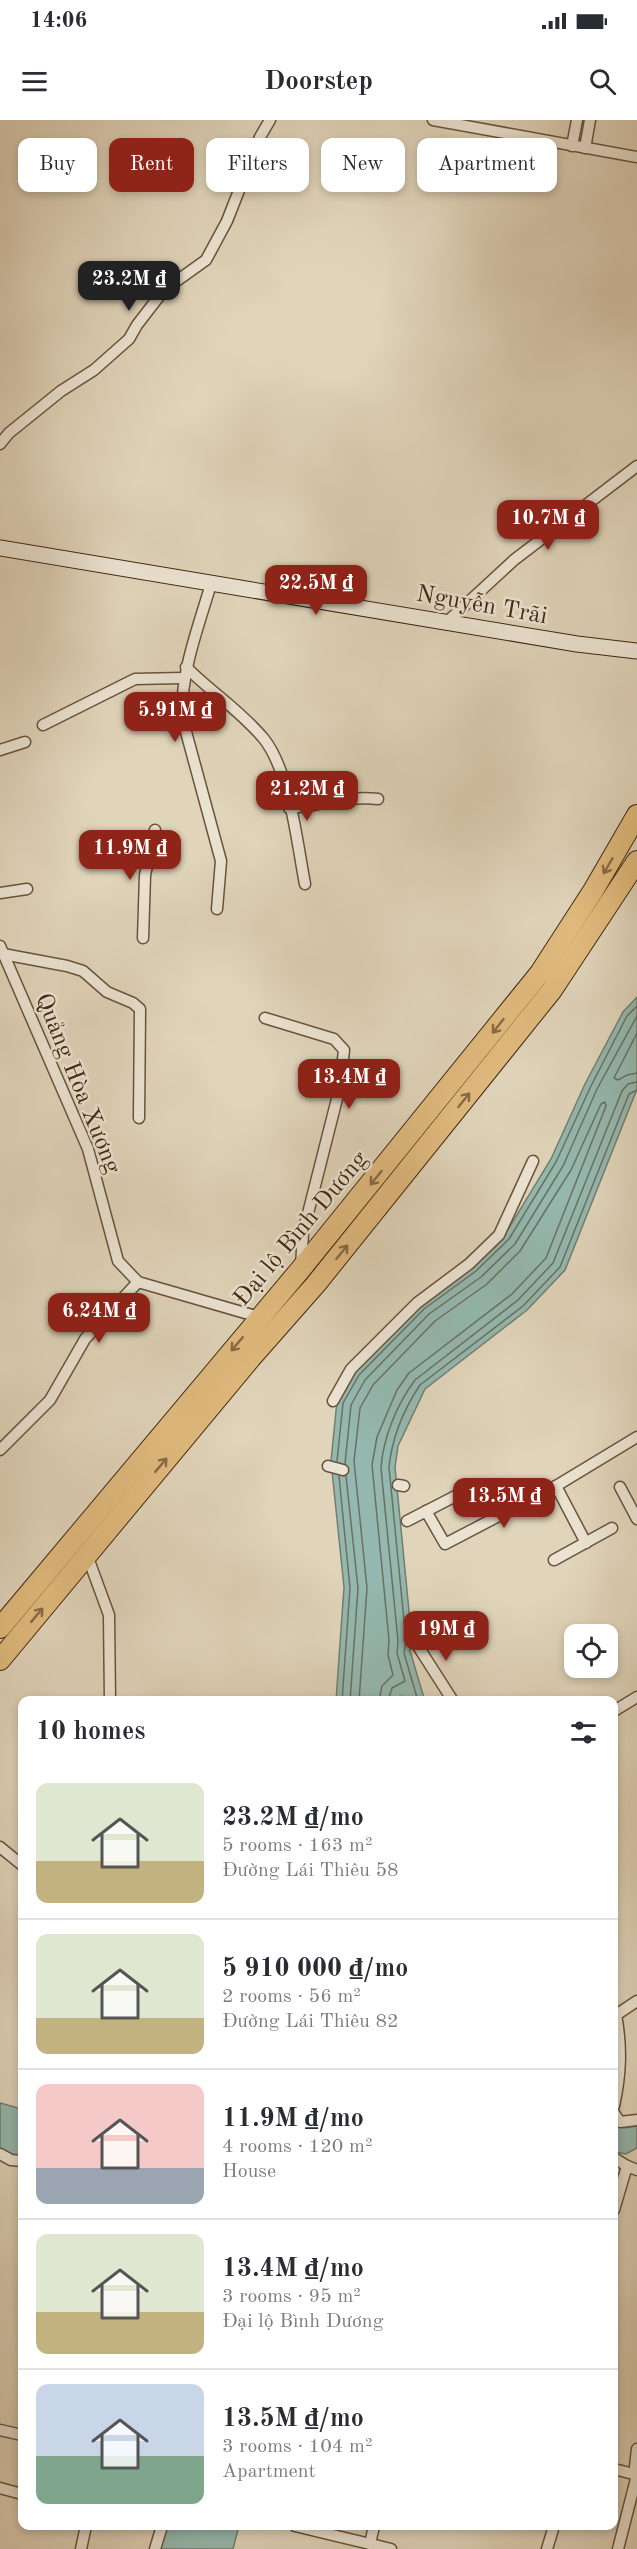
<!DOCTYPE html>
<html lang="en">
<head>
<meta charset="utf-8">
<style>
	:root { --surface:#fff; --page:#f7f7f7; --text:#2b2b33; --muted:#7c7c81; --line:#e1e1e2; --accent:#8f2418 }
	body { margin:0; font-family:"Old Standard TT",serif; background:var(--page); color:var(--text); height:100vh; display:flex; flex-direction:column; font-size:22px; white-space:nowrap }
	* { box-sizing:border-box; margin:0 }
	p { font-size:20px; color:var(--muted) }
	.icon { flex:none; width:33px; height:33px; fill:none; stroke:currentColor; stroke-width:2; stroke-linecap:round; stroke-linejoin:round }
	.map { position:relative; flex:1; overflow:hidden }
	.details { position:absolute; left:18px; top:1576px; width:600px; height:834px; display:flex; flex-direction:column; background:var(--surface); border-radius:12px; box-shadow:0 3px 9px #0003 }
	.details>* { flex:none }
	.guide { position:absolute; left:18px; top:18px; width:602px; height:54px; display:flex; gap:12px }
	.controls { position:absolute; left:564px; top:1504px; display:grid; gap:12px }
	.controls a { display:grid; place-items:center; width:54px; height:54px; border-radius:12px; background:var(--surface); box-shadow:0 3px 9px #0003; font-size:30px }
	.price { position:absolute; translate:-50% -51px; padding:0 14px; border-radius:12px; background:var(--accent); color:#fff; font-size:20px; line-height:39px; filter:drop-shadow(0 2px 3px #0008) }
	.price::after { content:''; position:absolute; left:50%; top:36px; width:18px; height:14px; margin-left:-9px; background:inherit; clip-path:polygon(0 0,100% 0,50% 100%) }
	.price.selected { background:#222; color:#fff }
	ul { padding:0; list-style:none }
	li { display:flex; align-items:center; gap:18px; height:150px; padding:0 18px }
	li+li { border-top:2px solid var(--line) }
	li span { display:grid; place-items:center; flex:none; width:168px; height:120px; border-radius:12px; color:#555 }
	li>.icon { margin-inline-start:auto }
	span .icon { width:72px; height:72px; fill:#fffc; stroke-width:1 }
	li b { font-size:26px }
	h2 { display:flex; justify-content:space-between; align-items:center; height:72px; padding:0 18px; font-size:26px }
	.pill { padding:0 21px; border-radius:12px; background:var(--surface); box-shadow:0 3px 9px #0003; font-size:21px; line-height:54px }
	.pill.selected { background:var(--accent); color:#fff }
	.status { display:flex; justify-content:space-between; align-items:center; height:42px; padding:0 30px; background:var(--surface); direction:ltr }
	.status svg { height:16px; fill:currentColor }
	header { display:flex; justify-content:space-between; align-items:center; height:78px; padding:0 18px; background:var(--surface); font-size:27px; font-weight:800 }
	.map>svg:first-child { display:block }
	.water { fill:#94b8af; stroke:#737e70; stroke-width:1.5 }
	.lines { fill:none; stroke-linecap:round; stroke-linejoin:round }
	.shore { stroke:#6a7060; stroke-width:1.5 }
	.street-casing { stroke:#69533c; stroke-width:13 }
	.secondary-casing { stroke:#412812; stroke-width:17 }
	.highway-casing { stroke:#412812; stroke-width:22 }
	.street { stroke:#ebe3d2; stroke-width:10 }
	.secondary { stroke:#ebe3d2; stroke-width:15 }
	.highway { stroke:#e0ba7d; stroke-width:20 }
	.oneway { stroke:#896a42 }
	.labels { text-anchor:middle; stroke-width:5; stroke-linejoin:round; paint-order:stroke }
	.street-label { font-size:24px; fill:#412812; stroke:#ebe3d2 }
</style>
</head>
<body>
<div class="status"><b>14:06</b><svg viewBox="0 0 49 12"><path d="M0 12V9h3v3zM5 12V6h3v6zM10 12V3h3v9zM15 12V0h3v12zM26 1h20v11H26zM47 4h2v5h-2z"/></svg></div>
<header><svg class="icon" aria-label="menu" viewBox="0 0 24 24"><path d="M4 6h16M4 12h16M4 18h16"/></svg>Doorstep<svg class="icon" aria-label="search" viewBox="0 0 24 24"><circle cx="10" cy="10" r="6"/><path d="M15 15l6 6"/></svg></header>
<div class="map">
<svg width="637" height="2429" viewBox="0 0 637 2429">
	<rect width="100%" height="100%" fill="#e0d4ba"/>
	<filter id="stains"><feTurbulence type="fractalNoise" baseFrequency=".00333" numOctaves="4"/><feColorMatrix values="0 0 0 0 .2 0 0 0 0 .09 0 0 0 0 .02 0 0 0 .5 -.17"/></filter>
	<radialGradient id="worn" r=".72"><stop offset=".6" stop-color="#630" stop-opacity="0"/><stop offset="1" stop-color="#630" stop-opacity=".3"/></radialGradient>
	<!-- water -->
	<g class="water">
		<polygon points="637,877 637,969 565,1150 527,1190 425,1269 398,1326 395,1347 412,1522 410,1531 425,1581 408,1581 402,1576 401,1581 336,1581 344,1467 331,1341 337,1281 354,1252 420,1184 504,1116 551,1039 585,964 623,892"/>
		<polygon points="0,1983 22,1989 22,2041 0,2031"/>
		<polygon points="614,2004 624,2008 637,2006 637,2028 626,2034 614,2032"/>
		<polygon points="167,2406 239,2406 233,2429 160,2429"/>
	</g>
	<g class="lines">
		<!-- shore -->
		<g class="shore">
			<polyline points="637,913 614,958 618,960 627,955 637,953"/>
			<polyline points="337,1341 343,1283 359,1255 424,1189 476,1151 509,1119 556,1042 591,966 627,896 637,886"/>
			<polyline points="345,1344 351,1285 365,1260 429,1194 481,1157 515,1124 563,1046 597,969 637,896"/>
			<polyline points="339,1356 350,1468 342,1581"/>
			<polyline points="346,1356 358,1468 350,1581"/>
			<polyline points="359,1581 367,1468 354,1341 360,1288 373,1265 435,1201 487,1164 520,1131 571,1050 601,984 605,982 606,986 546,1138 512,1174 409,1253 397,1270 377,1317 372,1345 389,1520 388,1535 393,1555 382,1566 379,1581"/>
			<path d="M388 1581 392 1568 405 1561 397 1533 398 1521 381 1348C383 1318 397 1284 415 1260L518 1180 553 1143 622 971 628 964 637 962"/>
			<path d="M418 1581 404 1533 406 1521 389 1347C392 1318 404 1289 420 1265L523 1186 560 1147 629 974 637 970"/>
		</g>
		<defs>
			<g id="street">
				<polyline points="433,0 637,37"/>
				<polyline points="572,26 577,0"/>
				<polyline points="585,28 590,0"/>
				<polyline points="0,324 9,313 61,271 94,250 129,219 137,205 164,170 206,140 227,101 260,17 270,0"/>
				<path d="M211 464C198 508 181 551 182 597L221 741 217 789"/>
				<polyline points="448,501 514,440 637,346"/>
				<path d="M186 547C211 572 242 592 264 619 290 652 297 723 305 764"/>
				<polyline points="43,605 135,559 183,558"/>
				<polyline points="0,630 25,622"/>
				<path d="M289 688C320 686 347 675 378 679"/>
				<polyline points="0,773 27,769"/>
				<polyline points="143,818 145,755 155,710"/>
				<polyline points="0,826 88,1029 118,1141 138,1162 259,1197"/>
				<polyline points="3,834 67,846 83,851 107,872 133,883 140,889 139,998"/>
				<polyline points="265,898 334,919 344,930 340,967 303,1113 301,1147"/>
				<polyline points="333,1281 351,1249 417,1183 469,1144 499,1115 533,1041"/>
				<polyline points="0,1330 50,1280 85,1219 138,1162"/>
				<polyline points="328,1346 343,1350"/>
				<polyline points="398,1365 404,1366"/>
				<polyline points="556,1366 586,1423"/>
				<polyline points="620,1367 637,1399"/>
				<polyline points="426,1391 445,1424 556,1366 637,1317"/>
				<polyline points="407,1401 473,1367"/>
				<polyline points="87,1435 109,1495 110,1581"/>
				<polyline points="554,1440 612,1408"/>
				<polyline points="414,1520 453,1581"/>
				<polyline points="614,1591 637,1577"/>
				<polyline points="0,1727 22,1745"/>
				<path d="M614 1893 616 1895C622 1927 621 1954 614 1986"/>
				<polyline points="616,1895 637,1881"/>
				<polyline points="614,1993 620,2002 637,2000"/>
				<polyline points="0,2034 11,2040 22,2041"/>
				<polyline points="614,2038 627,2046"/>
				<polyline points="614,2090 627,2046 637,2050"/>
				<polyline points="0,2310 22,2315"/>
				<polyline points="614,2349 637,2355"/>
				<polyline points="0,2368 22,2374"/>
				<polyline points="295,2406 391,2429"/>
				<polyline points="370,2424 374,2406"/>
				<polyline points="81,2429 86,2406"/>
				<polyline points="155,2429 162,2406"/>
				<polyline points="547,2429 554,2406"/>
				<polyline points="618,2429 637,2355 635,2347 637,2329"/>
			</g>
			<polyline id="secondary" points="0,428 577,524 637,531"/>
			<g id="highway">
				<polyline points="0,1508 300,1150 540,853 593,771 637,695"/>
				<polyline points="0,1540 250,1239 316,1164 552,870 637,741"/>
			</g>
		</defs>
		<!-- street casing -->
		<use href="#street" class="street-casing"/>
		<!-- secondary casing -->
		<use href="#secondary" class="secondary-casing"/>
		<!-- highway casing -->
		<use href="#highway" class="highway-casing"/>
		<!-- street -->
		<use href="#street" class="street"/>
		<!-- secondary -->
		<use href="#secondary" class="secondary"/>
		<!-- highway -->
		<use href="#highway" class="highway"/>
	</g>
	<!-- one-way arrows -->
	<defs><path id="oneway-shaft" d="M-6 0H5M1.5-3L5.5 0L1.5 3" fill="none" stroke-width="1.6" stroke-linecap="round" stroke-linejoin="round" transform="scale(1.5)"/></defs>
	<g class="oneway">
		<use href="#oneway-shaft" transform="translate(608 746) rotate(120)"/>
		<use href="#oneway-shaft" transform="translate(498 906) rotate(128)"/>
		<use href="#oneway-shaft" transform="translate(464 980) rotate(-51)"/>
		<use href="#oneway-shaft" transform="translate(376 1058) rotate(129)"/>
		<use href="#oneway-shaft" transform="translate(342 1132) rotate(-51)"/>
		<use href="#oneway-shaft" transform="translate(237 1224) rotate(130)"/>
		<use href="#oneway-shaft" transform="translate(161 1345) rotate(-50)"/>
		<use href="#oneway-shaft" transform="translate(37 1495) rotate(-50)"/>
	</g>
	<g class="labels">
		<!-- street labels -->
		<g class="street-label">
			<text transform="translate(482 484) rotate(10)" y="8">Nguyễn Trãi</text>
			<text transform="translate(79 963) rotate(68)" y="8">Quảng Hòa Xương</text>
			<text transform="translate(300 1108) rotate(-50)" y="8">Đại lộ Bình Dương</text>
		</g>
	</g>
	<rect width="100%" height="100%" filter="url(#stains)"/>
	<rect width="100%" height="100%" fill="url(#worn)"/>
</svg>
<div class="controls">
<a><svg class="icon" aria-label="locate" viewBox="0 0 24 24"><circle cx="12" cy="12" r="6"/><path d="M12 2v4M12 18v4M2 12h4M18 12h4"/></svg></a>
</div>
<b class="price selected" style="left:129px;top:192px">23.2M ₫</b>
<b class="price" style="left:548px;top:431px">10.7M ₫</b>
<b class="price" style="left:316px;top:496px">22.5M ₫</b>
<b class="price" style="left:175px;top:623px">5.91M ₫</b>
<b class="price" style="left:307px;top:702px">21.2M ₫</b>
<b class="price" style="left:130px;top:761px">11.9M ₫</b>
<b class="price" style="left:349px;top:990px">13.4M ₫</b>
<b class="price" style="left:99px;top:1224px">6.24M ₫</b>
<b class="price" style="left:504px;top:1409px">13.5M ₫</b>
<b class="price" style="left:446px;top:1542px">19M ₫</b>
<div class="guide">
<a class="pill">Buy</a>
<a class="pill selected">Rent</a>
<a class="pill">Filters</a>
<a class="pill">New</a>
<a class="pill">Apartment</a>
</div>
<section class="details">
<h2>10 homes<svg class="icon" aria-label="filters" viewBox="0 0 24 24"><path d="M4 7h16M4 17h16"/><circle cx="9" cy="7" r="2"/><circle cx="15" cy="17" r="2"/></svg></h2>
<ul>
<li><span style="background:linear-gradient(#dfe7d0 65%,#c2b280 0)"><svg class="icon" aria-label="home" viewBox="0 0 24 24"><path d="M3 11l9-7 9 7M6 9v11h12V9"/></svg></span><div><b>23.2M ₫/mo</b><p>5 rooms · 163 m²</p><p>Đường Lái Thiêu 58</p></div></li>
<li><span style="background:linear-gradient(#dfe7d0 70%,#c2b280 0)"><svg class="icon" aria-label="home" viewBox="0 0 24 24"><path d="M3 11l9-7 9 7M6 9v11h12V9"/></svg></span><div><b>5 910 000 ₫/mo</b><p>2 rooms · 56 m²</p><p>Đường Lái Thiêu 82</p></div></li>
<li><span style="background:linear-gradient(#f6c9c9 70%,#9aa5b1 0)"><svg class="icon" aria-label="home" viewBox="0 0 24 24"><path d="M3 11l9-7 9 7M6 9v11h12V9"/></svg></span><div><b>11.9M ₫/mo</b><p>4 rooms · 120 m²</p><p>House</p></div></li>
<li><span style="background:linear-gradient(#dfe7d0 65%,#c2b280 0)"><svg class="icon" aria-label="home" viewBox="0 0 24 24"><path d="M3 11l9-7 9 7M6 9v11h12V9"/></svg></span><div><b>13.4M ₫/mo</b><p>3 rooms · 95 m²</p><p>Đại lộ Bình Dương</p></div></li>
<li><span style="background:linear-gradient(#c9d6e8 60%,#7fa58c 0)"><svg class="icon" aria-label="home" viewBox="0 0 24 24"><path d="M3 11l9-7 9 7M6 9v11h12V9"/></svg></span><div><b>13.5M ₫/mo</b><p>3 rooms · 104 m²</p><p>Apartment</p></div></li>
</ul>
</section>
</div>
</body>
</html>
